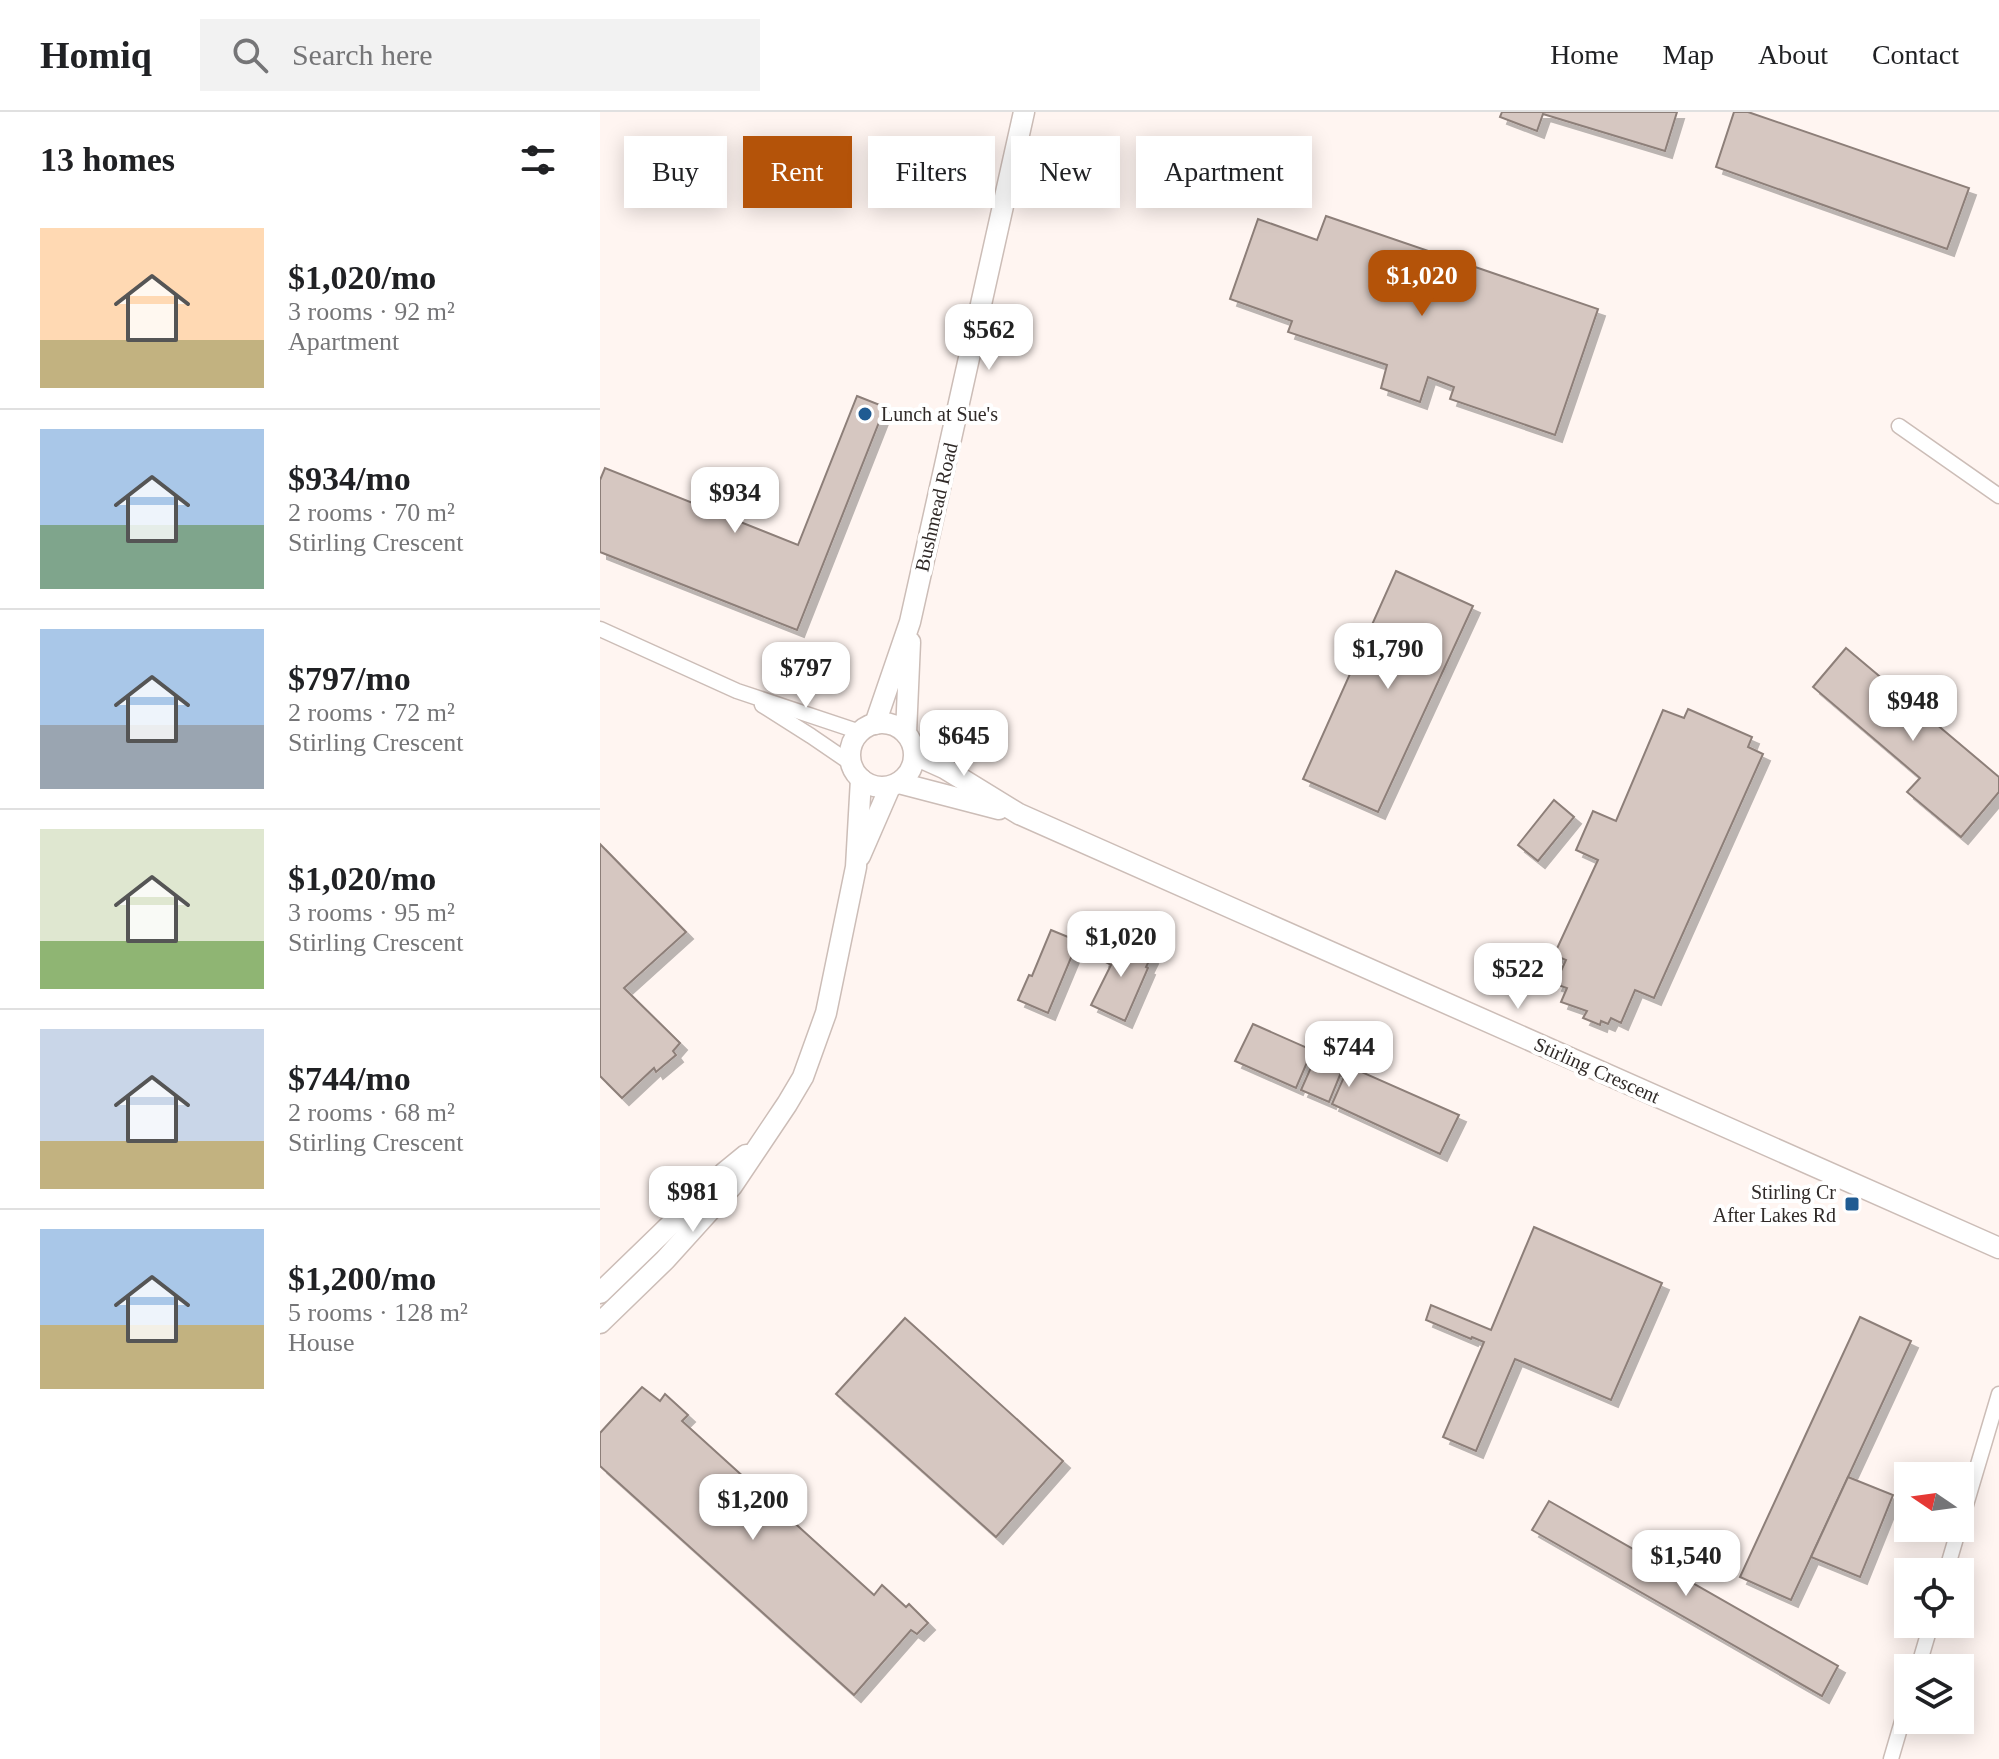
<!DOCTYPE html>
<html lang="en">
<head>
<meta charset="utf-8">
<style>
	:root { --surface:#fff; --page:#f2f2f2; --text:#202124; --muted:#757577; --line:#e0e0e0; --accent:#b45309 }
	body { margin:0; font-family:"Times New Roman",serif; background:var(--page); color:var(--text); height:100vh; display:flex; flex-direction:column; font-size:30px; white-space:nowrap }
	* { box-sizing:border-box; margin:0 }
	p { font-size:26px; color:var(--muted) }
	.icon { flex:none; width:44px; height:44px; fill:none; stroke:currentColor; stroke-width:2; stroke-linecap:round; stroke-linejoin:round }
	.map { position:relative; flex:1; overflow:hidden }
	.details { display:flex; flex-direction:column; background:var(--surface); width:600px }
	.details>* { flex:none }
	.banner { position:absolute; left:24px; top:24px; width:760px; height:72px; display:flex; gap:16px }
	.needle { width:52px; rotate:283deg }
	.fabs { position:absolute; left:1294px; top:1350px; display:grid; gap:16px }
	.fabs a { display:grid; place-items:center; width:80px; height:80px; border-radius:0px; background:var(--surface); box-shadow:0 4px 20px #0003; font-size:40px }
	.price { position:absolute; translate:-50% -68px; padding:0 18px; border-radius:16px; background:#fff; color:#222; font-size:26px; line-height:52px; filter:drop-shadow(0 2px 4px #0008) }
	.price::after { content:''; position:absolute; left:50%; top:48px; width:24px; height:18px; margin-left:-12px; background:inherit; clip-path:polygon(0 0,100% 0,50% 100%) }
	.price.on { background:var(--accent); color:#fff }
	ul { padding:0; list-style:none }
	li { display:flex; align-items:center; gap:24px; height:200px; padding:0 40px }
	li+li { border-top:2px solid var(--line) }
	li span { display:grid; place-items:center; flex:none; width:224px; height:160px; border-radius:0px; color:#555 }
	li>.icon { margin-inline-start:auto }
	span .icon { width:96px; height:96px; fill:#fffc; stroke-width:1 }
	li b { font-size:34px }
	h2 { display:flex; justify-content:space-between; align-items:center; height:96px; padding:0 40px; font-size:34px }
	.pill { padding:0 28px; border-radius:0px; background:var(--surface); box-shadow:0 4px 20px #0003; font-size:28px; line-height:72px }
	.pill.on { background:var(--accent); color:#fff }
	header { display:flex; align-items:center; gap:48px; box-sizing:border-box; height:112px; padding:0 40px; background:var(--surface); border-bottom:2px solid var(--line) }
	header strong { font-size:38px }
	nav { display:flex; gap:44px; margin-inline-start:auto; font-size:28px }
	.search { width:560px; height:72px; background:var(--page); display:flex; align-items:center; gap:20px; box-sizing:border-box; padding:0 28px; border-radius:0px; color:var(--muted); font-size:30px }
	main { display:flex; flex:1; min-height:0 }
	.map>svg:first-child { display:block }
	.building { fill:#d6c7c1; stroke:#8d7f79; stroke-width:2; filter:url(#shadow) }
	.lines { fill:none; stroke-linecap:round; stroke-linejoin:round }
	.minor-casing { stroke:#ccbdb7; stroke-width:17 }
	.secondary-casing { stroke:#ccbdb7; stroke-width:23 }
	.minor { stroke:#fff; stroke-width:14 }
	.secondary { stroke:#fff; stroke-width:20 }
	.poi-dot { fill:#205b92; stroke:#fff; stroke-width:3 }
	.labels { text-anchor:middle; stroke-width:8; stroke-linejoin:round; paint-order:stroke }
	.poi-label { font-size:20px; fill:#302a28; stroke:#fff; text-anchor:start }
	.street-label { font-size:20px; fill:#302a28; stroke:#fff }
</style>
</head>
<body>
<header>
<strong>Homiq</strong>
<div class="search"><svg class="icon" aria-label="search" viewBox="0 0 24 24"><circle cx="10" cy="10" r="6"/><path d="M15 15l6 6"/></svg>Search here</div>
<nav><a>Home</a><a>Map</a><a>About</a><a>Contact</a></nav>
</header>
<main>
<section class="details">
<h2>13 homes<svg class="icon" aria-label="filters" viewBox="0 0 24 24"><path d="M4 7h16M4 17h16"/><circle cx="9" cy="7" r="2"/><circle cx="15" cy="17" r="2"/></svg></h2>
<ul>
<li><span style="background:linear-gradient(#ffd9b3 70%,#c2b280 0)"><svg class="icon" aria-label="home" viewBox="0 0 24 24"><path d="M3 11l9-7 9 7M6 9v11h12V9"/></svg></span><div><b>$1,020/mo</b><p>3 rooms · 92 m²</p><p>Apartment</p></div></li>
<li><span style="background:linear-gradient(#a9c7e8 60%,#7fa58c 0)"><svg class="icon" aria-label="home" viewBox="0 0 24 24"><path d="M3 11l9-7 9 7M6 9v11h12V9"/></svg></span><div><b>$934/mo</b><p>2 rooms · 70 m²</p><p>Stirling Crescent</p></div></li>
<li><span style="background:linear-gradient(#a9c7e8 60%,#9aa5b1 0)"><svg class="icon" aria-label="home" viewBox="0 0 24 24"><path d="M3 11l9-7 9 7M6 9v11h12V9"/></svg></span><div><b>$797/mo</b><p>2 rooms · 72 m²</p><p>Stirling Crescent</p></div></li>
<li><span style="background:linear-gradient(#dfe7d0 70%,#8fb573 0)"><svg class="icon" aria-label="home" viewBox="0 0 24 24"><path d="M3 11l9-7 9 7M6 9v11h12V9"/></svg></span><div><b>$1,020/mo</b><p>3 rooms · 95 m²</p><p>Stirling Crescent</p></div></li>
<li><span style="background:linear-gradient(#c9d6e8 70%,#c2b280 0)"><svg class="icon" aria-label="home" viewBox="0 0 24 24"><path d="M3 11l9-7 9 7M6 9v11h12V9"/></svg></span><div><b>$744/mo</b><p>2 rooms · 68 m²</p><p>Stirling Crescent</p></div></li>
<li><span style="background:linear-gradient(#a9c7e8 60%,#c2b280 0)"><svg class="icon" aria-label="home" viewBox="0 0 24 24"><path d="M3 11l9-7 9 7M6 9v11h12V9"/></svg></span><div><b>$1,200/mo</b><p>5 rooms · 128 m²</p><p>House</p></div></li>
</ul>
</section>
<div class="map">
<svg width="1399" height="1647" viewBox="0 0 1399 1647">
	<defs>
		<filter id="shadow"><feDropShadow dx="7" dy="7" stdDeviation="0" flood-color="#0004"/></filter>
	</defs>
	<rect width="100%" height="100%" fill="#fff5f1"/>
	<!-- building -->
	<g class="building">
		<polygon points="902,0 1077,0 1065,39 943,2 937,19 900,5"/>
		<polygon points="1134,0 1148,0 1369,76 1347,137 1116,55"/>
		<polygon points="726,104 998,197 955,323 850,287 854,275 828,265 820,290 781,276 787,253 688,220 692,209 630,187 658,107 717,128"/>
		<polygon points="257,284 285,295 197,518 0,440 0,368 5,356 198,433"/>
		<polygon points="796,459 873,494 778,700 703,667"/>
		<polygon points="1246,536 1399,665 1399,680 1361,725 1307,680 1320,666 1213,575"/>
		<polygon points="1088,597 1152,625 1148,635 1163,642 1054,886 1035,878 1021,911 1011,906 1008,912 1001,909 1000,913 983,906 987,899 961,890 967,876 955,872 966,848 954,843 998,748 976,738 993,699 1016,709 1063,598 1084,606"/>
		<polygon points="954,688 974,705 938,749 918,733"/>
		<polygon points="0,732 86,820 24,876 80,931 73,939 76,943 56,960 54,956 22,986 0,964"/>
		<polygon points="451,818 478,829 448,901 418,888 429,863 432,864"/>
		<polygon points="511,827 542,838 540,840 551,845 546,855 548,856 525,909 491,893 511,853 502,848"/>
		<polygon points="653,912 859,1003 840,1042 732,992 744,965 740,963 729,990 701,978 713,951 708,948 696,976 635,949"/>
		<polygon points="934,1115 1062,1171 1011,1288 915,1247 876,1339 843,1325 884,1230 872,1225 871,1227 826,1208 831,1193 891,1218"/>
		<polygon points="1260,1205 1311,1229 1191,1488 1140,1465"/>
		<polygon points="305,1206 463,1349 396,1425 236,1282"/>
		<polygon points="42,1275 60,1289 65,1282 88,1303 82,1309 274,1483 282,1473 306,1495 309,1492 328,1511 317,1522 311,1518 254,1583 0,1354 0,1321"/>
		<polygon points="1248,1365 1293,1383 1260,1465 1211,1445"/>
		<polygon points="949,1389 1238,1554 1222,1584 932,1418"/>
	</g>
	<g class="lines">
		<defs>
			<g id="minor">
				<polyline points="1299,314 1399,384"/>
				<polyline points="0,517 137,579 260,620"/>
				<polyline points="162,593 211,624 252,652"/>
				<polyline points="1360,1413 1399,1282"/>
				<polyline points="1346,1460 1359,1416"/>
				<polyline points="1318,1556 1331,1512"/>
				<polyline points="1291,1647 1308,1589"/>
			</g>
			<g id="secondary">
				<circle cx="282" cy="643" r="32"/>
				<polyline points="275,612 310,510 424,0"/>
				<polyline points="306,621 310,530"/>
				<polyline points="315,643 344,656 419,702 1399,1136"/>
				<polyline points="299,671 399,697"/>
				<polyline points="260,744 290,675"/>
				<polyline points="0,1181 124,1061 146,1043"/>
				<polyline points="0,1211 65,1148 132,1074 187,992 203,965 226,901 256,755 261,667"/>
			</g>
		</defs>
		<!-- minor casing -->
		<use href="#minor" class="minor-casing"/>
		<!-- secondary casing -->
		<use href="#secondary" class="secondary-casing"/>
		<!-- minor -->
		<use href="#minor" class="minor"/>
		<!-- secondary -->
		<use href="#secondary" class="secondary"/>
	</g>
	<!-- markers -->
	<g class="poi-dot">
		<circle cx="265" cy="302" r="8"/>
		<rect x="1244" y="1084" width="16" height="16" rx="4"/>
	</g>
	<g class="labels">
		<!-- poi labels -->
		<g class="poi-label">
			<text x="281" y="309">Lunch at Sue's</text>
			<text x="1236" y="1087" text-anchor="end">Stirling Cr<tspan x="1236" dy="23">After Lakes Rd</tspan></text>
		</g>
		<!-- street labels -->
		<g class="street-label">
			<text transform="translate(336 395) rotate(-77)" y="7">Bushmead Road</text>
			<text transform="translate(997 958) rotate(24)" y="7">Stirling Crescent</text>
		</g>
	</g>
</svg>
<div class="fabs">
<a><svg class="needle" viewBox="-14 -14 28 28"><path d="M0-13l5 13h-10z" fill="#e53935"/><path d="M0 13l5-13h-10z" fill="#757577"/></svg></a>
<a><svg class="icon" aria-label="locate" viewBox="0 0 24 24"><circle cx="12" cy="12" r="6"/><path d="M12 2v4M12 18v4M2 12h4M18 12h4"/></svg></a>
<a><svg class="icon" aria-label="layers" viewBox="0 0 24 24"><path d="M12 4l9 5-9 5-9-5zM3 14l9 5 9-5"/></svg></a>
</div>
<b class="price on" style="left:822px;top:206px">$1,020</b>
<b class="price" style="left:389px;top:260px">$562</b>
<b class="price" style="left:135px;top:423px">$934</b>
<b class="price" style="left:788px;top:579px">$1,790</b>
<b class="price" style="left:206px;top:598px">$797</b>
<b class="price" style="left:1313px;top:631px">$948</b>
<b class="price" style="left:364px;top:666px">$645</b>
<b class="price" style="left:521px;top:867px">$1,020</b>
<b class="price" style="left:918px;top:899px">$522</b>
<b class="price" style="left:749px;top:977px">$744</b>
<b class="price" style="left:93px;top:1122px">$981</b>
<b class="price" style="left:153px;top:1430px">$1,200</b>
<b class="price" style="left:1086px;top:1486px">$1,540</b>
<div class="banner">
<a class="pill">Buy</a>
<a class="pill on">Rent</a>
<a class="pill">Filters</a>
<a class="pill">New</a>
<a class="pill">Apartment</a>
</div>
</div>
</main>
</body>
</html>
